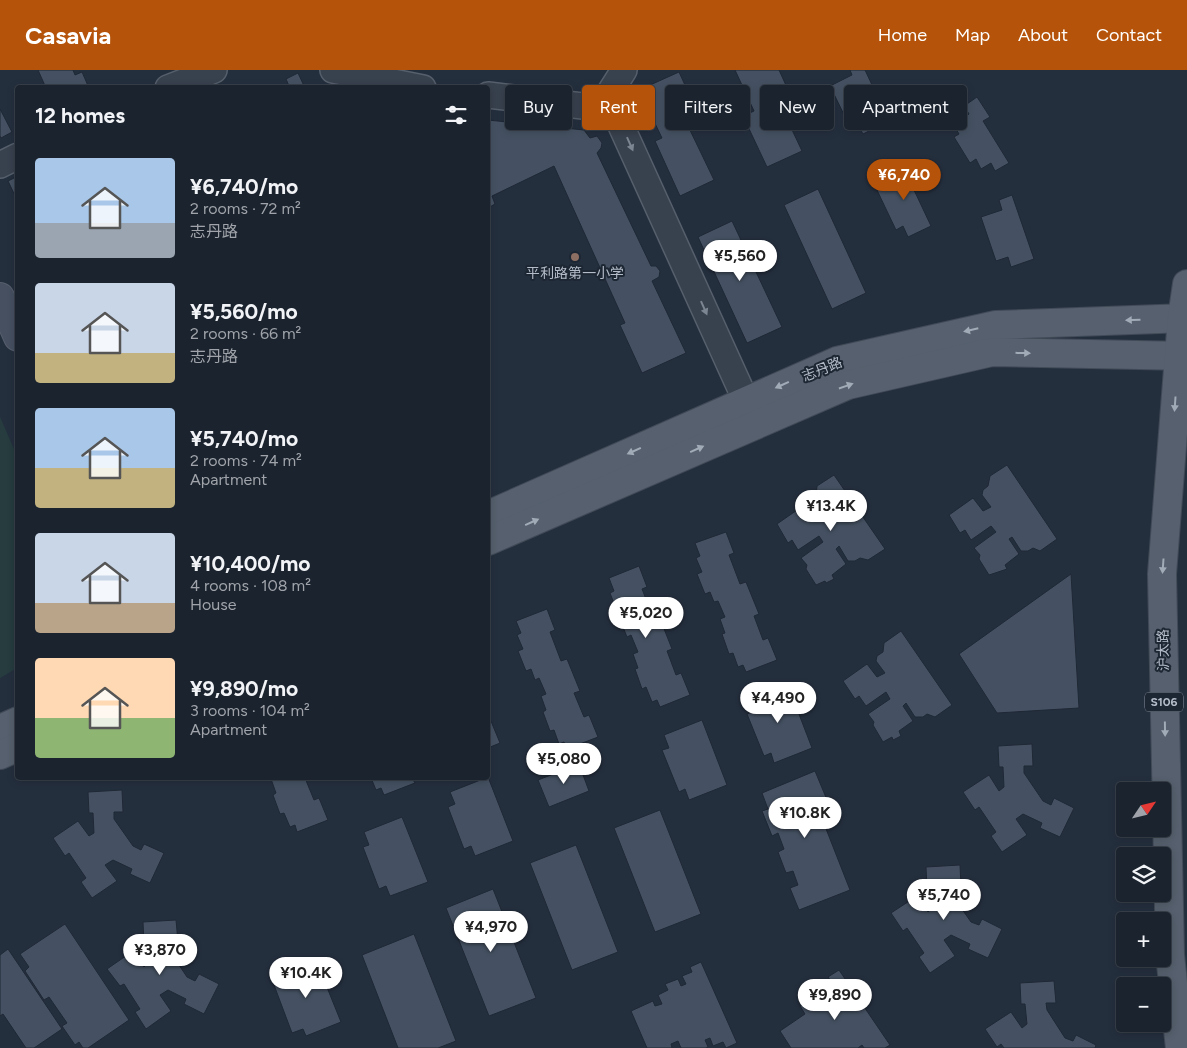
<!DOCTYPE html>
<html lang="en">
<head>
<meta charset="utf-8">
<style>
	:root { --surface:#1b232e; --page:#242b36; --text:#f1f3f6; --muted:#a0a4aa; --line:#39404a; --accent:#b45309 }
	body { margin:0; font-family:Figtree,"Noto Sans SC",sans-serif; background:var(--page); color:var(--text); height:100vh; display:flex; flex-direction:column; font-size:19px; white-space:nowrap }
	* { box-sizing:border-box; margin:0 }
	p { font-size:16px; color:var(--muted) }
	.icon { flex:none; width:28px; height:28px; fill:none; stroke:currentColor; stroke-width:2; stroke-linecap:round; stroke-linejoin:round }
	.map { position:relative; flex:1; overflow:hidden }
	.sheet { position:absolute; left:15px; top:15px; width:475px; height:695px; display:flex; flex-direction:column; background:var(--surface); border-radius:5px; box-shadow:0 2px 8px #0003,0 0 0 1px var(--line) }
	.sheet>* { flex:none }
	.banner { position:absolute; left:505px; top:15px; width:475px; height:45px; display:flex; gap:10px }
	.needle { width:32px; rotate:55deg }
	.controls { position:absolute; left:1116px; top:712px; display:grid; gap:10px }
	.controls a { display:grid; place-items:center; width:55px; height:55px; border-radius:5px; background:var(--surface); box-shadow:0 2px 8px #0003,0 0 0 1px var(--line); font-size:25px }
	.price { position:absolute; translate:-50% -42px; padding:0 11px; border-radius:18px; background:#fff; color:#222; font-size:16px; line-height:32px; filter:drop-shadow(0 1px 2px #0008) }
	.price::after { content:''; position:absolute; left:50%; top:30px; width:15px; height:11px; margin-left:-8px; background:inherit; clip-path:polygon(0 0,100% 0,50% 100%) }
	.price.on { background:var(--accent); color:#fff }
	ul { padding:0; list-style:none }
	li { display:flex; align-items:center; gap:15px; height:125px; padding:0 20px }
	li span { display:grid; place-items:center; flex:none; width:140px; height:100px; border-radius:5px; color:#555 }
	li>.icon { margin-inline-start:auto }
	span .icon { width:60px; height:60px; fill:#fffc; stroke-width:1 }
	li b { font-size:21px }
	h2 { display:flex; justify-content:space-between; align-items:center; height:60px; padding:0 20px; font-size:21px }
	.chip { padding:0 18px; border-radius:5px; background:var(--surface); box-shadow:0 2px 8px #0003,0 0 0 1px var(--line); font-size:18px; line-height:45px }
	.chip.on { background:var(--accent); color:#fff }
	header { display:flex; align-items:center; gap:30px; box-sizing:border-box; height:70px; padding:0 25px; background:var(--accent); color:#fff }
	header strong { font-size:24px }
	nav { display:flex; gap:28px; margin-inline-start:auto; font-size:18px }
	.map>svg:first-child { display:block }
	.green { fill:#263c3f }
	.building { fill:#455162; stroke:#1f2835 }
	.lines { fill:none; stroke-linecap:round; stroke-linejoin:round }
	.street-casing { stroke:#565f6c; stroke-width:28 }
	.secondary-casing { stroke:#565f6c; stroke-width:30 }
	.primary-casing { stroke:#414a57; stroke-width:30 }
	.street { stroke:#38414e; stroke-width:25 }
	.secondary { stroke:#465061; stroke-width:28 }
	.primary { stroke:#56606e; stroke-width:28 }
	.oneway { fill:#7c8592 }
	.oneway2 { fill:#a1aab7 }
	.education-dot { fill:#8d6e63; stroke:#1d2633; stroke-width:2 }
	.labels { text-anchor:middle; stroke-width:4; stroke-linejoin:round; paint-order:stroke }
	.shield { fill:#1d2633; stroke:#878f9c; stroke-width:1 }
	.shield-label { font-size:12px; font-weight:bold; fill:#b4bcc9 }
	.poi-label { font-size:14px; fill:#b4bcc9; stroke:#1d2633 }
	.street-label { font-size:14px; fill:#b4bcc9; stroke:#1d2633 }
</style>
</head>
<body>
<header>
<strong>Casavia</strong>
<nav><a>Home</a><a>Map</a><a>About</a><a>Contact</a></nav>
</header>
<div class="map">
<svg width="1187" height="978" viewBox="0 0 1187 978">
	<rect width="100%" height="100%" fill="#242f3e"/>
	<!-- green -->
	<polygon class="green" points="0,347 17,386 17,598 0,608"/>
	<!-- building -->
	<g class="building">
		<polygon points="38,0 73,0 75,5 82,2 89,18 46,18"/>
		<polygon points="735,0 779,0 790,24 778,30 802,81 767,97 743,46 754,41"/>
		<polygon points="850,0 865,0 889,51 863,64 858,55 851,59 830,16 852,5"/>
		<polygon points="679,2 701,50 688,56 714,110 680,126 655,71 662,68 639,20"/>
		<polygon points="298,3 305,18 285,18 289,16 286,9"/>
		<polygon points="977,27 990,47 983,51 1009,93 995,101 991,93 981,99 976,89 970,93 954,67 959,64 953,54 969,44 964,36"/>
		<polygon points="0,39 12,62 1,68 0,66"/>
		<polygon points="488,50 584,60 590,68 597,66 602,73 601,78 597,83 651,196 656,196 660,201 659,207 652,211 686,283 642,303 620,255 625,253 554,96 492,126 495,134 488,138"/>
		<polygon points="909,90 921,116 914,120 931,156 908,167 903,156 896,160 876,118 897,108 893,98"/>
		<polygon points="18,106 18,132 8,111"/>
		<polygon points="818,119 866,223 832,239 784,135"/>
		<polygon points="1012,125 1034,189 1011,197 1008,187 996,191 981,147 1002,140 999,130"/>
		<polygon points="732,151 782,257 747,273 698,167"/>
		<polygon points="1007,395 1057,469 1040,481 1033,478 1028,481 1021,481 1012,467 1009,469 1019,484 1005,495 1007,499 989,505 979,489 980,485 974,478 996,462 991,456 971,470 965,460 960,463 949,445 973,428 983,441 991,437 982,425 983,420 988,416 990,406"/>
		<polygon points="834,405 885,479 868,490 860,488 855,491 848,491 839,476 836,479 846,494 832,505 834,509 826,513 825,511 816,515 806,499 807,495 801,488 823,472 819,466 798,480 792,470 788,473 777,454 800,438 810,451 818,447 809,435 810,430 816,426 817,416"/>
		<polygon points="726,462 734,483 729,485 740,514 746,512 759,544 754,546 763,570 768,568 777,590 746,602 743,595 738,597 733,583 729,584 722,564 725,563 720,549 725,547 718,531 714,532 710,522 705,524 697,504 702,502 696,488 700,486 695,473"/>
		<polygon points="639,496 647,517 642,519 654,549 659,546 672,579 667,581 676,605 681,603 690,625 660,637 657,630 652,632 646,617 642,619 635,599 638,598 633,584 638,582 631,565 627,567 623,557 618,558 610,538 615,536 610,523 614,521 609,508"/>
		<polygon points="1071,504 1079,638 997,643 959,584"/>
		<polygon points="547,539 555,560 550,562 561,591 567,589 580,621 574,623 584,647 589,645 598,667 567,679 564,672 559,674 554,660 550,661 543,642 546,640 541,626 546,624 539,608 535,610 531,599 526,601 518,581 523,579 517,565 521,563 516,551"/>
		<polygon points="901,561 952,635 935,647 927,644 923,647 915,647 906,633 903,636 913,651 899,661 901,666 893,670 892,667 883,672 873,655 874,652 868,644 890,629 886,622 866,636 859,626 855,629 843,611 867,594 877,607 885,603 876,591 877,586 883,582 884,573"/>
		<polygon points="787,613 812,678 774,693 771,683 764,686 747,644 754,641 749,628"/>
		<polygon points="702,650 727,715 689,730 685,719 679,722 662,680 669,678 664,665"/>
		<polygon points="491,651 500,673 488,678 488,653"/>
		<polygon points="1032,674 1033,696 1024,696 1024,703 1043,731 1051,735 1054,728 1074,738 1060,767 1040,758 1042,753 1023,744 1016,749 1027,765 1002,782 991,766 996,762 979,737 975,740 963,722 989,705 999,721 1004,717 1003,697 999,697 998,676"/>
		<polygon points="579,694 589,721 549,737 538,710"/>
		<polygon points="815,701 832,742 821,746 850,820 799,840 790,818 798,815 793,801 786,803 778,782 784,779 778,763 772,766 762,741 768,739 762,723"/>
		<polygon points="488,707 513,771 475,786 471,776 464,779 448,737 455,734 450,722"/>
		<polygon points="275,708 305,708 314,730 319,728 328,750 297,762 295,755 290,757 284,743 280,744 273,725 276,723 271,709"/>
		<polygon points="371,708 412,708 415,713 384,725 381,718 376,720"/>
		<polygon points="122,720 123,742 114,742 114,749 133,776 141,780 144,774 164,783 150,813 130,804 132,799 113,790 105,795 117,811 92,828 81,812 86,808 69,783 65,786 53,768 78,751 89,766 94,763 93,743 89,743 88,722"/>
		<polygon points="660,740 701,844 655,862 614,758"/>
		<polygon points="402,747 428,812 390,826 386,816 379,819 363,777 369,775 364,762"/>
		<polygon points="576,775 618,882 572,900 530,793"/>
		<polygon points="960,795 961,817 952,817 952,825 971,852 979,855 982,849 1002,859 988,888 968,879 970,874 951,865 944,870 955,886 930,903 919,887 924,883 907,858 903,861 891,843 917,826 928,842 932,838 931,818 927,819 926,797"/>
		<polygon points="493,819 536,928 489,946 446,838"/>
		<polygon points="176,850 178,872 168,873 169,880 187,907 195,911 199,904 219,914 204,944 184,934 186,929 168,920 160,925 171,941 146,959 135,942 140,939 124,914 120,916 107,899 133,881 144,897 148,893 147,874 144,874 143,852"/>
		<polygon points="65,854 129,950 88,978 83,978 79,972 75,975 62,956 67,953 49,927 44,930 25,901 29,897 20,884"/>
		<polygon points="414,864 456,971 438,978 398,978 362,885"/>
		<polygon points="8,879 62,959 34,978 26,978 3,944 0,946 0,885"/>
		<polygon points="316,890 341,952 306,966 303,959 292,963 271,907"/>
		<polygon points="701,892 737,973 726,978 723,972 713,976 710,968 705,970 708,977 706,978 681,978 678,971 671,974 672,978 647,978 631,941 653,931 655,936 662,934 658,925 668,920 665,914 678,909 681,916 686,914 682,906 692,902 690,897"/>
		<polygon points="839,900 890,975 885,978 864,978 862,975 858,978 791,978 780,961 805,944 800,936 819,923 824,931 830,927 823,917 831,911 828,907"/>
		<polygon points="1054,911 1056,933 1046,933 1047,940 1065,968 1073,971 1076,965 1096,975 1095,978 1004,978 1001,974 997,977 985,959 1011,942 1022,958 1027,954 1025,934 1021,934 1020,913"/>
	</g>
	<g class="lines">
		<defs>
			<g id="street">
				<polyline points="333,0 423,18"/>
				<polyline points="168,18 214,0"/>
				<polyline points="488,25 600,38 624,0"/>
				<polyline points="600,38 618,49 746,331"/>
				<polyline points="0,95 18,86"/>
			</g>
			<polyline id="secondary" points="0,227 18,267"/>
			<g id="primary">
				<polyline points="488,445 837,291 996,255 1187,248"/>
				<polyline points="488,471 848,315 992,282 1187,286"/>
				<polyline points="0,659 18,651"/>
				<polyline points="0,685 18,677"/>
				<polyline points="1180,978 1170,885 1162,504 1182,248 1187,214"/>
			</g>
		</defs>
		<!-- street casing -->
		<use href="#street" class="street-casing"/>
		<!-- secondary casing -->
		<use href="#secondary" class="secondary-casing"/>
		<!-- primary casing -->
		<use href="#primary" class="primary-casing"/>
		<!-- street -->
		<use href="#street" class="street"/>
		<!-- secondary -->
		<use href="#secondary" class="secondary"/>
		<!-- primary -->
		<use href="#primary" class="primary"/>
	</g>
	<!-- one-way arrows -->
	<defs><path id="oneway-solid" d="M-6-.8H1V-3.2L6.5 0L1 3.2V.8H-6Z" transform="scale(1.25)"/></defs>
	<g class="oneway">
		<use href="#oneway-solid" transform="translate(630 74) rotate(66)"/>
		<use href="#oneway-solid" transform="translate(704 238) rotate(66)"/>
	</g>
	<g class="oneway2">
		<use href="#oneway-solid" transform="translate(1133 250) rotate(178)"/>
		<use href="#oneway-solid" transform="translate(971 260) rotate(167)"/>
		<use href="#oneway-solid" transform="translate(1023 283) rotate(1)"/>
		<use href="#oneway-solid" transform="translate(782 315) rotate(156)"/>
		<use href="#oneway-solid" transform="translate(846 316) rotate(-19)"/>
		<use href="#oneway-solid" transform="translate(1175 334) rotate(94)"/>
		<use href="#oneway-solid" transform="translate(697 379) rotate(-24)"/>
		<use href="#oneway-solid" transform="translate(634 381) rotate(156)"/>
		<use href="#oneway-solid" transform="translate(532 452) rotate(-24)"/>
		<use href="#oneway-solid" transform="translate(1163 496) rotate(94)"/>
		<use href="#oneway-solid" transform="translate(1165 659) rotate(89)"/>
	</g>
	<!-- markers -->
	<circle class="education-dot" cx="575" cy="187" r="5"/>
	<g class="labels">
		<!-- shield labels -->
		<rect class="shield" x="1145" y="622.5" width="38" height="19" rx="4"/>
		<g class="shield-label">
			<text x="1164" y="636">S106</text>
		</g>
		<!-- poi labels -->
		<g class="poi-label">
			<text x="575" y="208">平利路第一小学</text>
		</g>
		<!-- street labels -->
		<g class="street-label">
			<text transform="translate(822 299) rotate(-22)" y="5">志丹路</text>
			<text transform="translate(1163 580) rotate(-91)" y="5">沪太路</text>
		</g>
	</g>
</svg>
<div class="controls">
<a><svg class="needle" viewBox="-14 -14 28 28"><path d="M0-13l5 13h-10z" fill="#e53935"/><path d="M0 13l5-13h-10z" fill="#a0a4aa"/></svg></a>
<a><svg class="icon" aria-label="layers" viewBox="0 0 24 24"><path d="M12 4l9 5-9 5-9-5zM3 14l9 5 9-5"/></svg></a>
<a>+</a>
<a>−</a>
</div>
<b class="price on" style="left:904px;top:131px">¥6,740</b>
<b class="price" style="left:740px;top:212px">¥5,560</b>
<b class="price" style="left:831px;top:462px">¥13.4K</b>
<b class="price" style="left:646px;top:569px">¥5,020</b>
<b class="price" style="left:778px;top:654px">¥4,490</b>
<b class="price" style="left:564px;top:715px">¥5,080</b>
<b class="price" style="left:805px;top:769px">¥10.8K</b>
<b class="price" style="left:944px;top:851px">¥5,740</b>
<b class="price" style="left:491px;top:883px">¥4,970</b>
<b class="price" style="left:160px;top:906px">¥3,870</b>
<b class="price" style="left:306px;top:929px">¥10.4K</b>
<b class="price" style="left:835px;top:951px">¥9,890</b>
<div class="banner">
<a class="chip">Buy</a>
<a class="chip on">Rent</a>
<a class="chip">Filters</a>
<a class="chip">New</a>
<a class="chip">Apartment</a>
</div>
<section class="sheet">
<h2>12 homes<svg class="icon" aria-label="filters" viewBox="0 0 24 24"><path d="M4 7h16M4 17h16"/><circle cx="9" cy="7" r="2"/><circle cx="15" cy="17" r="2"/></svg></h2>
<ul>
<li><span style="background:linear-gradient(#a9c7e8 65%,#9aa5b1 0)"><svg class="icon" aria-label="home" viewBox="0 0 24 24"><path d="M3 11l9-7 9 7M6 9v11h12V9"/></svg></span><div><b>¥6,740/mo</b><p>2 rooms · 72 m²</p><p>志丹路</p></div></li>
<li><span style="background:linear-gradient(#c9d6e8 70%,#c2b280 0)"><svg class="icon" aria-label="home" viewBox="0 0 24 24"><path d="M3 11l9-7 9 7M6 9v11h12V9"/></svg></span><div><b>¥5,560/mo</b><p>2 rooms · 66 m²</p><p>志丹路</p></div></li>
<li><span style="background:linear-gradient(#a9c7e8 60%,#c2b280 0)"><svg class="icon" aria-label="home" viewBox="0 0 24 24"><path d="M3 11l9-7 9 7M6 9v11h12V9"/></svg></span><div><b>¥5,740/mo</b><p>2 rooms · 74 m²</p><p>Apartment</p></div></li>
<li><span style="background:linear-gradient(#c9d6e8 70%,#b9a48a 0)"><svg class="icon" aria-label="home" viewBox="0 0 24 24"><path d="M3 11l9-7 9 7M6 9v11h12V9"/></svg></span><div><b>¥10,400/mo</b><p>4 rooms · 108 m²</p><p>House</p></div></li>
<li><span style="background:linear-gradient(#ffd9b3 60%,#8fb573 0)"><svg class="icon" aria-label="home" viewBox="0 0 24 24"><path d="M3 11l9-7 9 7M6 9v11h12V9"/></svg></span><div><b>¥9,890/mo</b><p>3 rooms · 104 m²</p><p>Apartment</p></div></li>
</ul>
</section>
</div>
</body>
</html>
